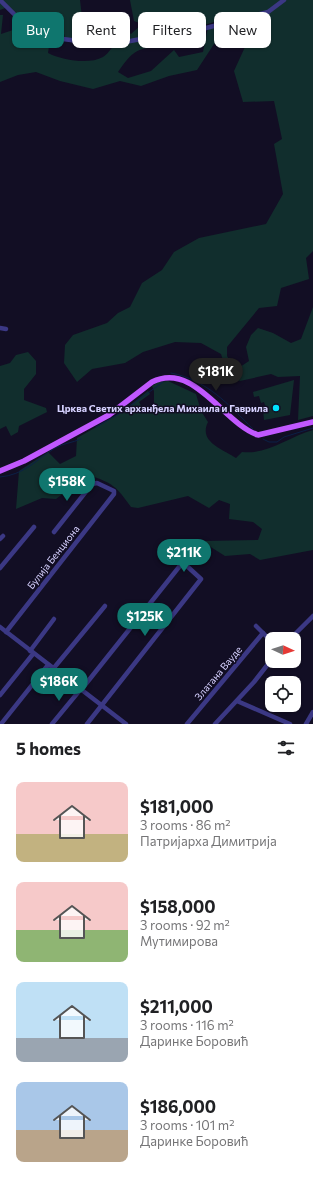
<!DOCTYPE html>
<html lang="en">
<head>
<meta charset="utf-8">
<style>
	:root { --surface:#fff; --page:#f6f6f6; --text:#202124; --muted:#757577; --accent:#0f766e }
	body { margin:0; font-family:Commissioner,sans-serif; background:var(--page); color:var(--text); height:100vh; display:flex; flex-direction:column; font-size:15px; white-space:nowrap }
	* { box-sizing:border-box; margin:0 }
	p { font-size:13px; color:var(--muted) }
	.icon { flex:none; width:22px; height:22px; fill:none; stroke:currentColor; stroke-width:2; stroke-linecap:round; stroke-linejoin:round }
	.map { position:relative; height:724px; overflow:hidden }
	.panel { display:flex; flex-direction:column; background:var(--surface); flex:1 }
	.panel>* { flex:none }
	.guide { position:absolute; left:12px; top:12px; width:289px; height:36px; display:flex; gap:8px }
	.needle { width:26px; rotate:93deg }
	.buttons { position:absolute; left:265px; top:632px; display:grid; gap:8px }
	.buttons a { display:grid; place-items:center; width:36px; height:36px; border-radius:8px; background:var(--surface); box-shadow:0 1px 3px #0004; font-size:20px }
	.price { position:absolute; translate:-50% -34px; padding:0 9px; border-radius:14px; background:var(--accent); color:#fff; font-size:13px; line-height:26px; filter:drop-shadow(0 1px 2px #0008) }
	.price::after { content:''; position:absolute; left:50%; top:24px; width:12px; height:9px; margin-left:-6px; background:inherit; clip-path:polygon(0 0,100% 0,50% 100%) }
	.price.on { background:#222; color:#fff }
	ul { padding:0; list-style:none }
	li { display:flex; align-items:center; gap:12px; height:100px; padding:0 16px }
	li span { display:grid; place-items:center; flex:none; width:112px; height:80px; border-radius:8px; color:#555 }
	li>.icon { margin-inline-start:auto }
	span .icon { width:48px; height:48px; fill:#fffc; stroke-width:1 }
	li b { font-size:17px }
	h2 { display:flex; justify-content:space-between; align-items:center; height:48px; padding:0 16px; font-size:17px }
	.chip { padding:0 14px; border-radius:8px; background:var(--surface); box-shadow:0 1px 3px #0004; font-size:14px; line-height:36px }
	.chip.on { background:var(--accent); color:#fff }
	.map>svg:first-child { display:block }
	.green { fill:#112e2d; fill-rule:evenodd }
	.lines { fill:none; stroke-linecap:round; stroke-linejoin:round }
	.stream { stroke:#0b2046; stroke-width:1 }
	.minor { stroke:#3b3884; stroke-width:4.5 }
	.major { stroke:#c158ff; stroke-width:5.5 }
	.poi-dot { fill:#00e1fc; stroke:#120e24; stroke-width:1.5 }
	.labels { text-anchor:middle; stroke-width:3; stroke-linejoin:round; paint-order:stroke }
	.poi-label { font-size:10px; font-weight:bold; fill:#d6d1ff; stroke:#120e24; text-anchor:end }
	.street-label { font-size:10px; fill:#d6d1ff; stroke:#120e24 }
</style>
</head>
<body>
<div class="map">
<svg width="313" height="724" viewBox="0 0 313 724">
	<rect width="100%" height="100%" fill="#120e24"/>
	<!-- green -->
	<g class="green">
		<path d="M0 0H80L82 17 93 24 95 33 83 42 65 39 63 28 52 29 44 35 43 40H50L48 53C62 60 89 65 103 57 110 53 111 45 120 43L128 31 131 34 142 24 134 21 130 0H313V251L306 258 309 279 281 288 277 306 259 308 227 347V356L231 363 236 362 240 367 249 361 246 347 251 335 258 328 273 333 291 343 301 339 313 307V416L298 420 300 376 278 377 271 374 240 381 227 373 221 354 201 343 175 342 143 352 125 363 92 369 77 382 64 363 65 345 73 335 107 323 118 313 130 307 142 283 162 270 174 252 199 238 266 224 283 194 274 144 282 139 274 101 243 102 234 71 250 36 229 43 214 44 197 70 169 76 141 86 120 81 93 89 60 81 36 72 18 75 0 82V15H3L1 34 16 29 23 23 8 7 0 10ZM238 15 247 30C237 34 228 33 218 36L216 24 208 27 203 52 179 57 174 50 151 71 128 78 118 72C127 59 135 47 152 48L160 37H147L177 33Z"/>
		<polygon points="28,352 36,361 36,374 24,389 24,400 46,408 47,412 19,426 18,432 11,436 6,426 0,429 0,366 10,363 16,355"/>
		<polygon points="294,380 290,415 264,420 263,409 266,408 264,402 261,403 259,396 254,397 253,392"/>
		<path d="M168 381 196 394 201 411 208 422C198 442 223 449 236 458L242 452C268 455 288 437 313 430V550L260 560 250 554 225 556 206 544V541L258 540 262 529 253 522 229 519 230 504 219 500 209 508 188 496 138 508 131 507C116 486 113 483 88 475L56 499 42 498 16 509 19 471 48 452 60 464 76 456 77 438 119 414 148 391 150 394 139 402 143 409 154 404V391L152 386 158 382Z"/>
	</g>
	<g class="lines">
		<!-- stream -->
		<g class="stream">
			<path d="M171 373C207 380 228 404 253 429"/>
			<polyline points="96,427 119,414 163,382"/>
			<polyline points="263,439 269,442 277,442 284,437 313,428"/>
			<path d="M0 477C24 475 36 460 55 448 64 443 72 443 81 439"/>
		</g>
		<!-- minor -->
		<g class="minor">
			<polyline points="0,0 22,22 35,41 63,39 109,45 141,39 171,37 268,12 284,0"/>
			<polyline points="0,328 6,329"/>
			<polyline points="0,539 3,536"/>
			<polyline points="0,568 34,527"/>
			<polyline points="256,626 272,642"/>
			<polyline points="0,627 126,724"/>
			<polyline points="6,632 114,494 114,491 97,483 92,484 54,532"/>
			<polyline points="290,639 313,616"/>
			<polyline points="30,651 54,619"/>
			<polyline points="53,669 105,606"/>
			<polyline points="81,690 183,562"/>
			<polyline points="0,695 33,654"/>
			<polyline points="237,701 290,724"/>
			<polyline points="1,724 48,665"/>
			<polyline points="52,724 80,690"/>
			<polyline points="87,724 201,579 176,556"/>
			<polyline points="187,724 263,633"/>
			<polyline points="215,724 254,682 272,659"/>
			<polyline points="306,724 313,712"/>
		</g>
		<!-- major -->
		<path class="major" d="M0 471 24 461 109 415 152 382C194 361 223 423 258 435L313 422"/>
	</g>
	<!-- markers -->
	<circle class="poi-dot" cx="276" cy="408" r="4"/>
	<g class="labels">
		<!-- poi labels -->
		<g class="poi-label">
			<text x="268" y="412">Црква Светих арханђела Михаила и Гаврила</text>
		</g>
		<!-- street labels -->
		<g class="street-label">
			<text transform="translate(53 557) rotate(-52)" y="4">Булија Бенциона</text>
			<text transform="translate(218 673) rotate(-50)" y="4">Златана Вауде</text>
		</g>
	</g>
</svg>
<div class="buttons">
<a><svg class="needle" viewBox="-14 -14 28 28"><path d="M0-13l5 13h-10z" fill="#e53935"/><path d="M0 13l5-13h-10z" fill="#757577"/></svg></a>
<a><svg class="icon" aria-label="locate" viewBox="0 0 24 24"><circle cx="12" cy="12" r="6"/><path d="M12 2v4M12 18v4M2 12h4M18 12h4"/></svg></a>
</div>
<b class="price on" style="left:216px;top:392px">$181K</b>
<b class="price" style="left:67px;top:502px">$158K</b>
<b class="price" style="left:184px;top:573px">$211K</b>
<b class="price" style="left:145px;top:637px">$125K</b>
<b class="price" style="left:59px;top:702px">$186K</b>
<div class="guide">
<a class="chip on">Buy</a>
<a class="chip">Rent</a>
<a class="chip">Filters</a>
<a class="chip">New</a>
</div>
</div>
<section class="panel">
<h2>5 homes<svg class="icon" aria-label="filters" viewBox="0 0 24 24"><path d="M4 7h16M4 17h16"/><circle cx="9" cy="7" r="2"/><circle cx="15" cy="17" r="2"/></svg></h2>
<ul>
<li><span style="background:linear-gradient(#f6c9c9 65%,#c2b280 0)"><svg class="icon" aria-label="home" viewBox="0 0 24 24"><path d="M3 11l9-7 9 7M6 9v11h12V9"/></svg></span><div><b>$181,000</b><p>3 rooms · 86 m²</p><p>Патријарха Димитрија</p></div></li>
<li><span style="background:linear-gradient(#f6c9c9 60%,#8fb573 0)"><svg class="icon" aria-label="home" viewBox="0 0 24 24"><path d="M3 11l9-7 9 7M6 9v11h12V9"/></svg></span><div><b>$158,000</b><p>3 rooms · 92 m²</p><p>Мутимирова</p></div></li>
<li><span style="background:linear-gradient(#bfe0f5 70%,#9aa5b1 0)"><svg class="icon" aria-label="home" viewBox="0 0 24 24"><path d="M3 11l9-7 9 7M6 9v11h12V9"/></svg></span><div><b>$211,000</b><p>3 rooms · 116 m²</p><p>Даринке Боровић</p></div></li>
<li><span style="background:linear-gradient(#a9c7e8 60%,#b9a48a 0)"><svg class="icon" aria-label="home" viewBox="0 0 24 24"><path d="M3 11l9-7 9 7M6 9v11h12V9"/></svg></span><div><b>$186,000</b><p>3 rooms · 101 m²</p><p>Даринке Боровић</p></div></li>
</ul>
</section>
</body>
</html>
